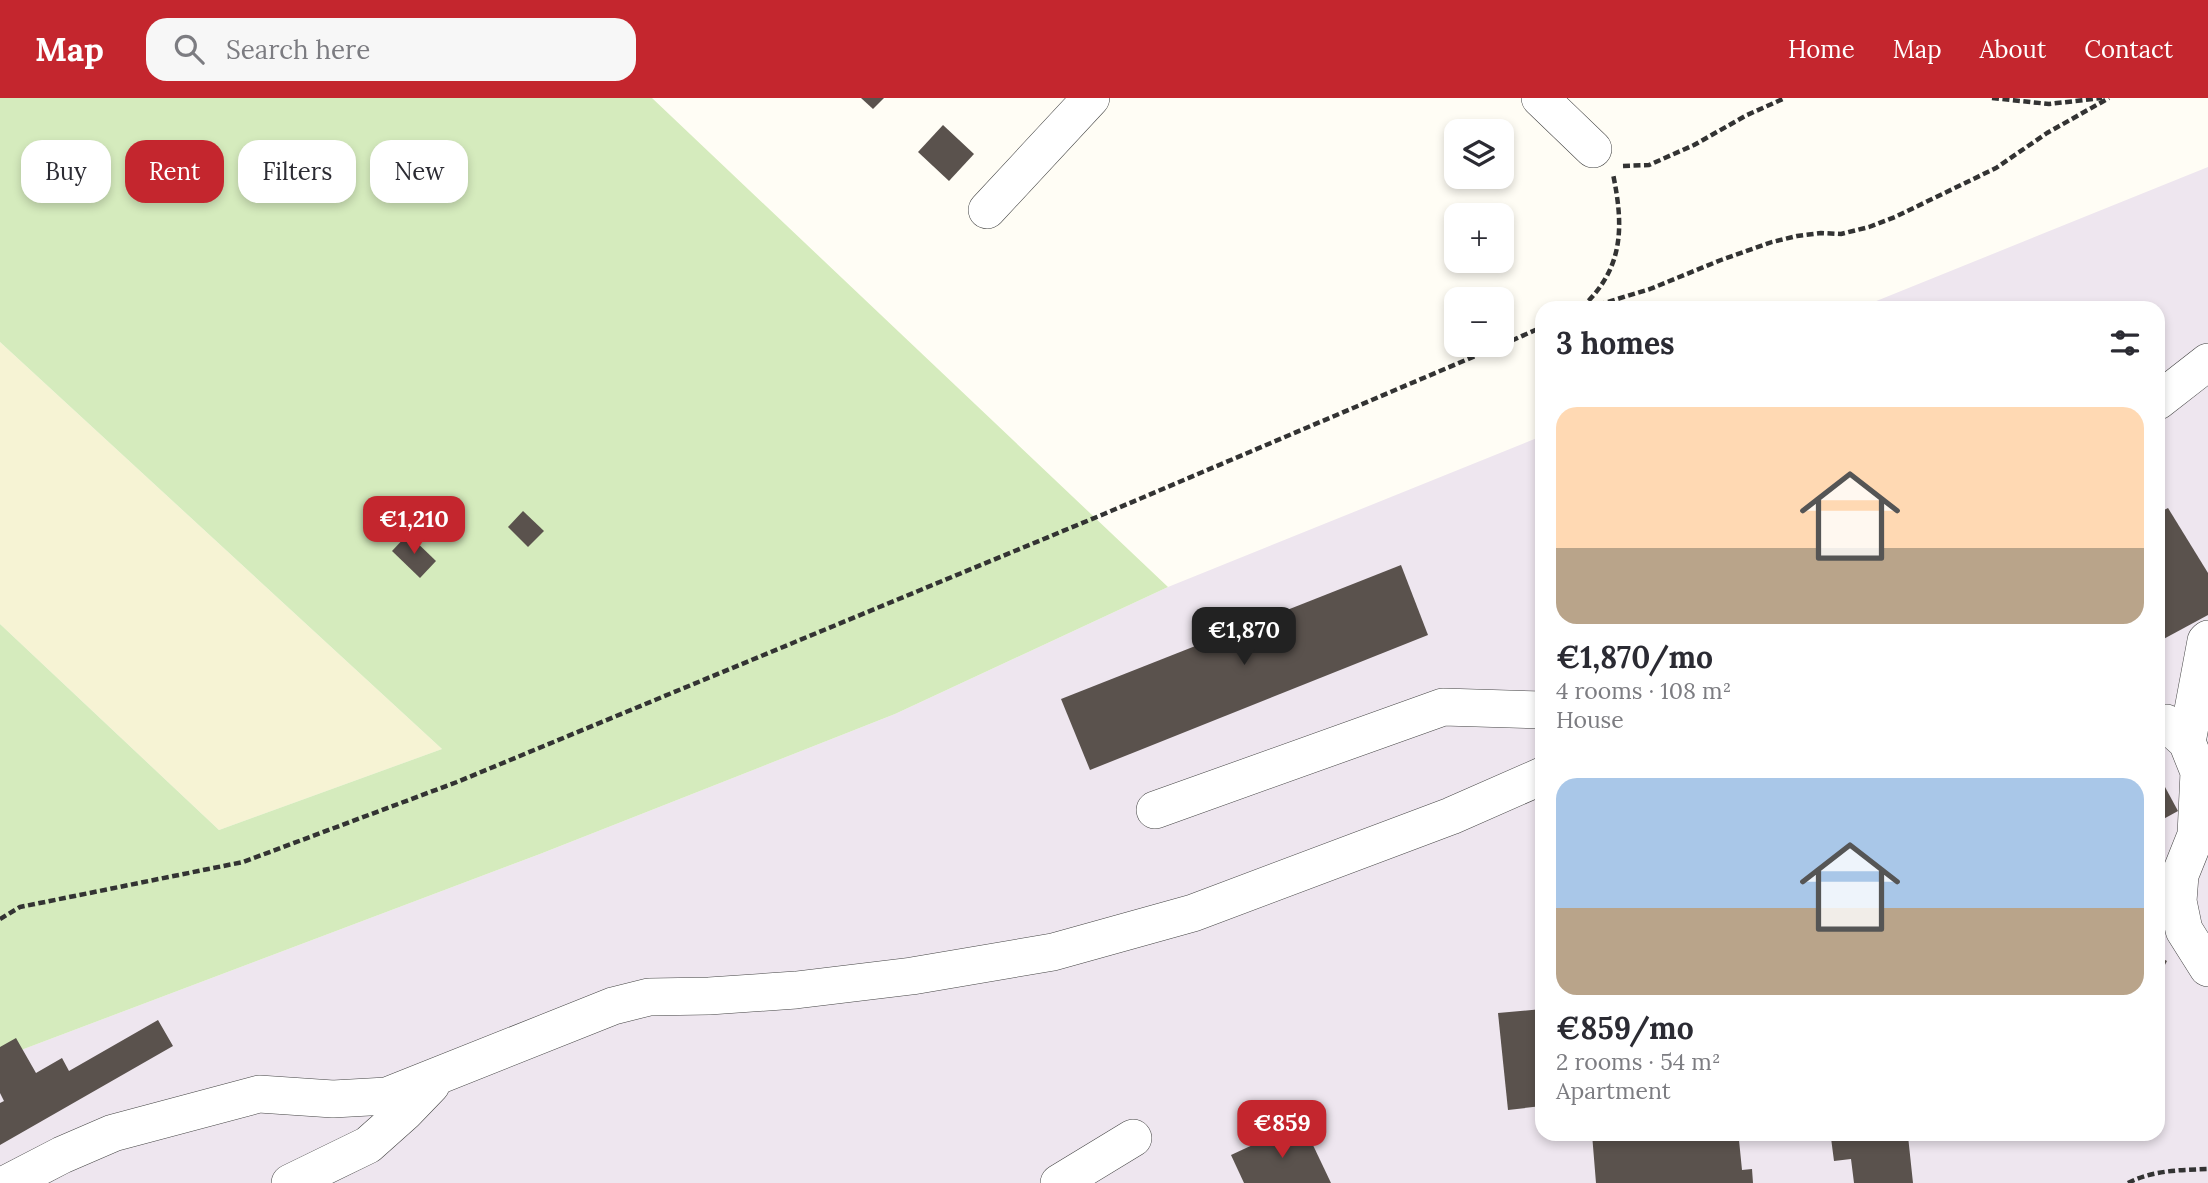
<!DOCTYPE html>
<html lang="en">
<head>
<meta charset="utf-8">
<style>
	:root { --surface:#fff; --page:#f7f7f7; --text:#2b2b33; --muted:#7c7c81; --accent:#c4262e }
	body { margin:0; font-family:Lora,serif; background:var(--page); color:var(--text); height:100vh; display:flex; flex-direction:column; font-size:26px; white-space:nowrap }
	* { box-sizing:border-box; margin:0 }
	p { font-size:23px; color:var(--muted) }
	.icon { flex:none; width:38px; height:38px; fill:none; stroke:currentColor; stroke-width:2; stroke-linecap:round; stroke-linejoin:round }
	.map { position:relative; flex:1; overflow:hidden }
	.side { position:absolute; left:1535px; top:203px; width:630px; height:840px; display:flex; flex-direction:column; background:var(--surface); border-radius:21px; box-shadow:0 4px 10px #0003 }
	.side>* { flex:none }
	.guide { position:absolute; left:21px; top:42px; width:665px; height:63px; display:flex; gap:14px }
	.buttons { position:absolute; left:1444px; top:21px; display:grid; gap:14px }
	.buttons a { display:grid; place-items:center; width:70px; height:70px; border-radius:14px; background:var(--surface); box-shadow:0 4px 10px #0003; font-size:35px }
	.price { position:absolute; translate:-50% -60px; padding:0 16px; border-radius:14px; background:var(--accent); color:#fff; font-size:23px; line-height:46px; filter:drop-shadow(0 2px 4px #0008) }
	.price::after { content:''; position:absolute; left:50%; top:42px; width:21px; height:16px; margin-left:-10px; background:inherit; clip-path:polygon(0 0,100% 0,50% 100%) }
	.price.current { background:#222; color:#fff }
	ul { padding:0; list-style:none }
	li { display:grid; align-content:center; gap:14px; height:371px; padding:0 21px }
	li span { display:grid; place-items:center; height:217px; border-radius:21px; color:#555 }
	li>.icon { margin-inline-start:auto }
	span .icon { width:126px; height:126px; fill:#fffc; stroke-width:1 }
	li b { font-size:30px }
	h2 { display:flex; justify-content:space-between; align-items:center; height:84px; padding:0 21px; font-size:30px }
	.tag { padding:0 24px; border-radius:21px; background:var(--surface); box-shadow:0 4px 10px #0003; font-size:24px; line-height:63px }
	.tag.current { background:var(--accent); color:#fff }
	header { display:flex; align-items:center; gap:42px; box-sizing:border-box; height:98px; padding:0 35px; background:var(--accent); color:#fff }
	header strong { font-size:33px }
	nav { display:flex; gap:38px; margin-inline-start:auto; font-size:24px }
	.search { width:490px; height:63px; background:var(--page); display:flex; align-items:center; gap:18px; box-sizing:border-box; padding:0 24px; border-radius:21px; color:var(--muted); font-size:26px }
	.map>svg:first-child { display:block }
	.industrial { fill:#eee6ef }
	.farmland { fill:#f6f3d4 }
	.green { fill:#d5ebbd }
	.building { fill:#5a524d }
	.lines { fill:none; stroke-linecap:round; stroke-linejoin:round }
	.minor-casing { stroke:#444; stroke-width:38 }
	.path { stroke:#333; stroke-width:4.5; stroke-dasharray:7 3.5; stroke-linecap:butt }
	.minor { stroke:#fff; stroke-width:37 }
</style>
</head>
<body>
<header>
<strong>Map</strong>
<div class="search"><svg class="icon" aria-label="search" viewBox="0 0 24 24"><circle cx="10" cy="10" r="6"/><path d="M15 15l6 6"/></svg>Search here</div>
<nav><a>Home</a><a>Map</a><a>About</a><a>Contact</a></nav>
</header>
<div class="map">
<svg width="2208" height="1085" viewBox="0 0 2208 1085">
	<rect width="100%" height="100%" fill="#fffdf5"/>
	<!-- industrial -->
	<polygon class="industrial" points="2208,69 2208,1085 0,1085 0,960 540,756 895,616 1168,489 1542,338 1542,1036 2158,1036 2158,210 1859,210"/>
	<!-- farmland -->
	<polygon class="farmland" points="0,244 442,651 219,732 0,526"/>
	<!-- green -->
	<polygon class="green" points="0,0 652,0 1168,489 895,616 540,756 0,960 0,526 219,732 442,651 0,244"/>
	<!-- building -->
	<g class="building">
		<polygon points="861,0 884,0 873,11"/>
		<polygon points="943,27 974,56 949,83 918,54"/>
		<polygon points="2168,410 2208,475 2208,517 2158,544 2158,415"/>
		<polygon points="523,413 544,433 528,449 508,429"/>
		<polygon points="408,436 436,463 420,480 392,453"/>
		<polygon points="1401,467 1428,537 1090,672 1061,601"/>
		<polygon points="2158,676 2178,713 2158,724"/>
		<polygon points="2158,858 2167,863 2158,880"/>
		<polygon points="1542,911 1542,1008 1508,1012 1498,915"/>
		<polygon points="158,922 173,948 0,1047 0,1005 4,1003 0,995 0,949 16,940 36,975 62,960 69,973"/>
		<polygon points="1302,1024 1331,1085 1244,1085 1231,1057"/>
		<polygon points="1592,1036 1750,1036 1750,1041 1739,1042 1742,1072 1752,1071 1753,1085 1596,1085"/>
		<polygon points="1875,1036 1876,1042 1908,1038 1913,1085 1854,1085 1851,1061 1834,1063 1831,1040"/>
	</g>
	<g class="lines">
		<defs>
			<g id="minor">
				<polyline points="1540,0 1593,51"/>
				<polyline points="987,112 1091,0"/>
				<polyline points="2158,303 2208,264"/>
				<polyline points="2158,626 2166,625 2187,644 2199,674 2196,737 2180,777 2178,803 2184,832 2208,870"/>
				<polyline points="2187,644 2206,543 2208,541"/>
				<polyline points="1155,712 1443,609 1542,612"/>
				<polyline points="8,1085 62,1057 113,1035 259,996 333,1001 387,998 613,908 649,899 709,898 796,892 912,878 1053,854 1193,815 1451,718 1542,678"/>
				<polyline points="290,1085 368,1047 405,1014 431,987"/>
				<polyline points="1059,1085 1133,1040"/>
			</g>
		</defs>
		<!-- minor casing -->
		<use href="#minor" class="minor-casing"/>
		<!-- path -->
		<g class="path">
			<polyline points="1992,0 2049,6 2102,0"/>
			<polyline points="1623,68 1649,67 1694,47 1747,17 1785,0"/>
			<path d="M1581 210C1624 171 1624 129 1613 76"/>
			<polyline points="1588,210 1650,191 1721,162 1772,144 1797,138 1821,135 1841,136 1869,129 1895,119 1996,70 2047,35 2109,0"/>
			<polyline points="1502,247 1542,229"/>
			<polyline points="0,821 20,809 243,764 457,684 1104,416 1501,247"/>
			<path d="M2128 1085C2153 1072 2181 1072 2208 1071"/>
		</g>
		<!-- minor -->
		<use href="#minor" class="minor"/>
	</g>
</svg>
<div class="buttons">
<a><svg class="icon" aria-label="layers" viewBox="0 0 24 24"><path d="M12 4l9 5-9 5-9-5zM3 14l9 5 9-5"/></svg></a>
<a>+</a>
<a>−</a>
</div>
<b class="price" style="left:414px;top:458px">€1,210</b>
<b class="price current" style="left:1244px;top:569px">€1,870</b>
<b class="price" style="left:1282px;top:1062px">€859</b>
<div class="guide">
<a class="tag">Buy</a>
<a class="tag current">Rent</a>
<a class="tag">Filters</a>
<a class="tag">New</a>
</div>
<section class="side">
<h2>3 homes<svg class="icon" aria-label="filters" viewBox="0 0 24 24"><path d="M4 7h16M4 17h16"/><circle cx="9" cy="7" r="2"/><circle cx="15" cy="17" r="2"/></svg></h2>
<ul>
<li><span style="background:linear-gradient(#ffd9b3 65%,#b9a48a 0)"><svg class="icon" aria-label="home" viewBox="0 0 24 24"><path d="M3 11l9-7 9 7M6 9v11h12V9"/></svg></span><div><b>€1,870/mo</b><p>4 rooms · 108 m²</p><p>House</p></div></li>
<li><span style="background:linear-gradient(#a9c7e8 60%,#b9a48a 0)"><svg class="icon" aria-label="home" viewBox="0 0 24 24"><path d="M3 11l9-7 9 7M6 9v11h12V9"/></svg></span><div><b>€859/mo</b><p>2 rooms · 54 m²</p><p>Apartment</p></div></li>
</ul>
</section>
</div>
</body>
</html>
